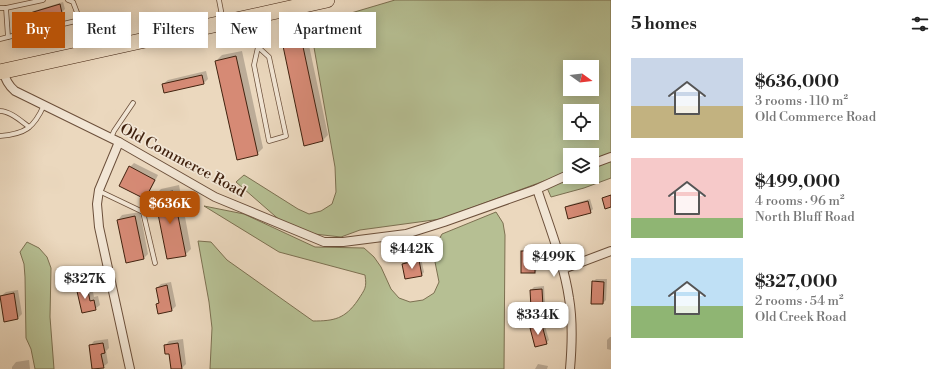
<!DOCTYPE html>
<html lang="en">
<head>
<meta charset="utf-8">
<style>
	:root { --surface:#fff; --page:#f6f6f6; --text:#222; --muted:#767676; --accent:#b45309 }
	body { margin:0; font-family:"Libre Bodoni",serif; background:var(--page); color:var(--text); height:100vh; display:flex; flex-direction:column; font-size:15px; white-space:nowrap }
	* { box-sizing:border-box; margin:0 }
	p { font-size:13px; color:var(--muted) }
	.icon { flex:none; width:22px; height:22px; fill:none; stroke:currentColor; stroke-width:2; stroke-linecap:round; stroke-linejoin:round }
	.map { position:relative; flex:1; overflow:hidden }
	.sheet { display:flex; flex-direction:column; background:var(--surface); width:340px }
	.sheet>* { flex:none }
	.banner { position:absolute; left:12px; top:12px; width:380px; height:36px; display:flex; gap:8px }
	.needle { width:26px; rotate:105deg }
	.tools { position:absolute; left:563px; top:60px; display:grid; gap:8px }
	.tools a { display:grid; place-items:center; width:36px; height:36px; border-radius:0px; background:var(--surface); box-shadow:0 2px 10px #0003; font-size:20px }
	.price { position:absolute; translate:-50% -34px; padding:0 9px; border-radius:8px; background:#fff; color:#222; font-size:13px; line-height:26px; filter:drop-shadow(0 1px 2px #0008) }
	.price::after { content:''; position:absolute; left:50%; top:24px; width:12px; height:9px; margin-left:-6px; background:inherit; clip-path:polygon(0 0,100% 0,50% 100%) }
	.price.active { background:var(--accent); color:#fff }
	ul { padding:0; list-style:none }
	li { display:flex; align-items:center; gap:12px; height:100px; padding:0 20px }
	li span { display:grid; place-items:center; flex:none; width:112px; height:80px; border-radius:0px; color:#555 }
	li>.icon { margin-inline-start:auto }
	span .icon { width:48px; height:48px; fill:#fffc; stroke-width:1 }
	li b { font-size:17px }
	h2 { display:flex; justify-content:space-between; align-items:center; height:48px; padding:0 20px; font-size:17px }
	.tag { padding:0 14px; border-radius:0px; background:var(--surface); box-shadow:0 2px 10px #0003; font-size:14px; line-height:36px }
	.tag.active { background:var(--accent); color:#fff }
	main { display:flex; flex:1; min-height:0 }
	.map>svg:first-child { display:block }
	.green { fill:#b6bf93; stroke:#7c7051; fill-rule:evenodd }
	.shadow { fill:#0003 }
	.building { fill:#d68a75; stroke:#41220f }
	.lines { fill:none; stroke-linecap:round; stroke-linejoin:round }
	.lane-casing { stroke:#6c503b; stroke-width:5.5 }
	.street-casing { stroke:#6c503b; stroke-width:10 }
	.highway-casing { stroke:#41220f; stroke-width:16 }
	.lane { stroke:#f2e6d5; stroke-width:4 }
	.street { stroke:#f2e6d5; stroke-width:8 }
	.highway { stroke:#ebd8be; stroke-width:15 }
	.labels { text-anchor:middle; stroke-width:3.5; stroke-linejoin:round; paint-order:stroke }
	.street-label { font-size:15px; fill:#41220f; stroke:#f2e6d5 }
</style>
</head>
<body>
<main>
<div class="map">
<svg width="611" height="369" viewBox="0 0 611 369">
	<rect width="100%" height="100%" fill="#ebd8be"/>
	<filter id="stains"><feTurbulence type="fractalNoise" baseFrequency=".005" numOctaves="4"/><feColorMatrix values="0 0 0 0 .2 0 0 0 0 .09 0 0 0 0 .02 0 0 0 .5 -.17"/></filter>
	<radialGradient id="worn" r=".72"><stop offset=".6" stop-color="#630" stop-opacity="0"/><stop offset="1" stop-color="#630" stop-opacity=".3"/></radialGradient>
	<!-- green -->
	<g class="green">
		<path d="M395 0H611V178L584 188 551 197 544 181 441 219 360 230 341 237 305 233 283 223 236 182 244 175 298 209 309 214 321 211 332 204 336 192 335 167 312 36 314 24ZM570 67H592V89H570ZM570 111H592V133H570ZM570 155H592V177H570Z"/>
		<path d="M204 206 244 214 315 247 364 248 374 257 381 267 391 289 399 298 410 302 423 300 434 293 439 282 434 257 436 245 442 234 496 212 503 223 505 235 504 369H210L212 328 209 302 198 241 211 242 227 260 313 321C334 321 345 319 358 300 365 289 367 288 365 275L279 252Z"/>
		<polygon points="27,242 39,248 47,257 51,268 50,317 54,369 35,369 31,349 26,338 25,277 24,264 20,252"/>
	</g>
	<!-- shadow -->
	<g class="shadow">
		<polygon points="63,2 65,9 62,12 33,21 31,13 34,11"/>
		<polygon points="307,36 328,135 322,141 284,46 290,40"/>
		<polygon points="242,51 263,148 257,154 216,61 222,55"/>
		<polygon points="206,71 208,79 204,83 163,84 168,80"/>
		<polygon points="134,163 158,175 149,193 144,198 130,167"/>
		<polygon points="179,185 191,249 185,255 155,195 161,189"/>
		<polygon points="590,199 593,209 590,212 566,207 569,205"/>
		<polygon points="140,212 148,254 144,258 118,220 122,215"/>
		<polygon points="527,247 539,247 539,268 535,272 522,251"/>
		<polygon points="421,258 424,272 422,275 403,264 406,261"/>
		<polygon points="596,279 607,279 606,300 603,303 593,282"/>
		<polygon points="91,281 94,297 98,296 100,305 95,309 78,288 82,283"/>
		<polygon points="171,282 176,306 172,310 157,304 160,302 157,288 161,284"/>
		<polygon points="544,286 545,303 543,306 532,307 531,290 534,287"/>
		<polygon points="18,290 22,314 18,318 1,296 6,292"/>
		<polygon points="544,323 549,340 546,343 532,328 534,325"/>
		<polygon points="610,337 611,337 611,350 607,349 607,340"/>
		<polygon points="108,339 109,348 106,351 108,363 103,367 90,346 94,341"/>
		<polygon points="183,339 186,364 182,368 172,369 170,353 165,346 169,341"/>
		<polygon points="29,360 30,369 12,369 12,367 16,362"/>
		<polygon points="538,364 548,366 547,369 535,369"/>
	</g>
	<!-- building -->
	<g class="building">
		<polygon points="60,4 62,13 32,22 30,13"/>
		<polygon points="302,42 323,141 304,146 283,46"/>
		<polygon points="236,56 258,155 237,160 215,61"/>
		<polygon points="202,75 204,84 164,93 162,84"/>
		<polygon points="129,166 155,180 145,199 119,186"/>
		<polygon points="173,191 186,256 167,259 154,194"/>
		<polygon points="611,195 611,207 605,209 602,198"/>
		<polygon points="588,201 591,213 568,219 565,207"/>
		<polygon points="135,216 144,259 126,263 117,220"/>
		<rect x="521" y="251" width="14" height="22"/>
		<polygon points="419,260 422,276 405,279 402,264"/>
		<polygon points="592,281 604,282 603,304 591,304"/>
		<polygon points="87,285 90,301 94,300 96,310 82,313 76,287"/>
		<polygon points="167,285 172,311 158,314 156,304 159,303 156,288"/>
		<polygon points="542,289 543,307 531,308 530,290"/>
		<polygon points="14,293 18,319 4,322 0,296"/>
		<polygon points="542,325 547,344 535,347 530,328"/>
		<polygon points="103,343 105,353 101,354 104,368 92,369 89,345"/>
		<polygon points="178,343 182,369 171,369 169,354 165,354 164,345"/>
	</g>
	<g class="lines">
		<defs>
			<g id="lane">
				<polyline points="68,0 73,2 91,49"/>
				<polyline points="219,0 223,21"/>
				<polyline points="0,8 6,8 8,37 0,39"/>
				<polyline points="6,8 43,0"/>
				<polyline points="253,19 258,47 269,57 286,136 269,141 254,65 258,47"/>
				<polyline points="8,37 80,20"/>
				<path d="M0 111C10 111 21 121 29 127"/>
				<path d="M0 136C25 134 34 128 44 105"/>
				<polyline points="111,138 114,131 133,103"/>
				<polyline points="99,191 143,212 155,263"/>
			</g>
			<g id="street">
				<path d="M3 71C6 80 8 85 15 91L119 142 215 197 324 242H343L406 234 444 222 537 189 570 174"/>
				<polyline points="119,142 99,190 97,204 99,227 130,369"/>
				<polyline points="592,164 611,157"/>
				<path d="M537 189C548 223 564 263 569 298 573 321 572 346 570 369"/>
				<polyline points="563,269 611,251"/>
			</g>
			<polyline id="highway" points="0,72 327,0"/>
		</defs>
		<!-- lane casing -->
		<use href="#lane" class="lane-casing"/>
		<!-- street casing -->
		<use href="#street" class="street-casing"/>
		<!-- highway casing -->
		<use href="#highway" class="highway-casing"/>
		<!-- lane -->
		<use href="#lane" class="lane"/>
		<!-- street -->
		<use href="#street" class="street"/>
		<!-- highway -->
		<use href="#highway" class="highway"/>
	</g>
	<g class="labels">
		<!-- street labels -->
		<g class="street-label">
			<text transform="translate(183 160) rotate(28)" y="5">Old Commerce Road</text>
		</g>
	</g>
	<rect width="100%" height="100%" filter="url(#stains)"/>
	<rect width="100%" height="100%" fill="url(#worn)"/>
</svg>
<div class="tools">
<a><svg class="needle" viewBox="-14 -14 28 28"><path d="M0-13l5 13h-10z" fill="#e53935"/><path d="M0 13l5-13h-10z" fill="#767676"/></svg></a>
<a><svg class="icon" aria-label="locate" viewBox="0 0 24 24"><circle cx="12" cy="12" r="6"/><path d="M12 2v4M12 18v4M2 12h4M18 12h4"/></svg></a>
<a><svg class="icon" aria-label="layers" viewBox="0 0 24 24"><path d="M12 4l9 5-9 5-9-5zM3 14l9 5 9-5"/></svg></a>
</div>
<b class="price active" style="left:170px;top:225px">$636K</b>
<b class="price" style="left:412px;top:270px">$442K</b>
<b class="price" style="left:554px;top:278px">$499K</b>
<b class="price" style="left:85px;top:300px">$327K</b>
<b class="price" style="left:538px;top:336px">$334K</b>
<div class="banner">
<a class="tag active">Buy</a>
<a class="tag">Rent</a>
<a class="tag">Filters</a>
<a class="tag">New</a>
<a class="tag">Apartment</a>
</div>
</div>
<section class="sheet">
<h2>5 homes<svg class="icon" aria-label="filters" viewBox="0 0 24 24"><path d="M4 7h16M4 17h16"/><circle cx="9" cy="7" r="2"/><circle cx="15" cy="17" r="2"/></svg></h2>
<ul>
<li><span style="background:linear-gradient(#c9d6e8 60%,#c2b280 0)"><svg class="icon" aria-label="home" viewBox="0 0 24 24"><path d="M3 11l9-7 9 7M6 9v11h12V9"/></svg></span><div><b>$636,000</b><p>3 rooms · 110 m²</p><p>Old Commerce Road</p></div></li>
<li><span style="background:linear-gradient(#f6c9c9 75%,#8fb573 0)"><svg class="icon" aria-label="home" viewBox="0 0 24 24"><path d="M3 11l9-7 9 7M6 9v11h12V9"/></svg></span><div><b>$499,000</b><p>4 rooms · 96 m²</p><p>North Bluff Road</p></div></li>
<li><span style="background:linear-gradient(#bfe0f5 60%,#8fb573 0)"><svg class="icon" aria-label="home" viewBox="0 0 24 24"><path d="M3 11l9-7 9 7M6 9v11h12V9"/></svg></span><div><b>$327,000</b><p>2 rooms · 54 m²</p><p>Old Creek Road</p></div></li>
</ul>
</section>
</main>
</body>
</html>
